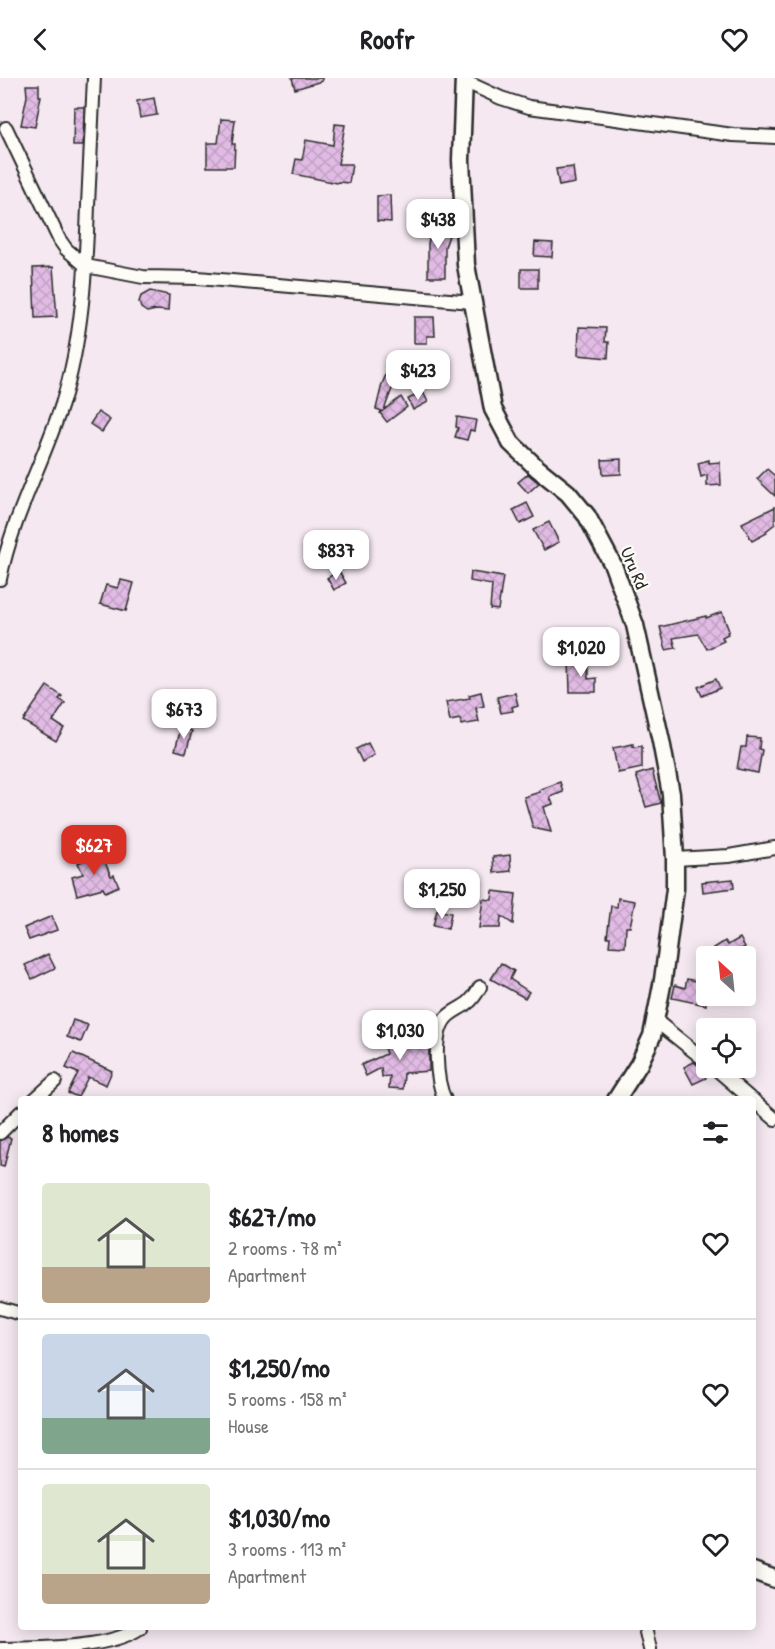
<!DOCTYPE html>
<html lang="en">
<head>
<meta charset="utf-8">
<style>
	:root { --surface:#fff; --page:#f6f6f6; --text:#202124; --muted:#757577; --line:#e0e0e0; --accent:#d93025 }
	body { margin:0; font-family:"Patrick Hand",sans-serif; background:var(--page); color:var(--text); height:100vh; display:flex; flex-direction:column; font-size:22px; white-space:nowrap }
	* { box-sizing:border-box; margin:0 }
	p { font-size:20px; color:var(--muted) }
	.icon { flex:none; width:33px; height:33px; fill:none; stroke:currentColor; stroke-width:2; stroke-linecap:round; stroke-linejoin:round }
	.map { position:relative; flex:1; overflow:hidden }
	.panel { position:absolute; left:18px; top:1018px; width:738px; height:534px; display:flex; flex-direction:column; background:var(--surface); border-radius:6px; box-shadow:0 3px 15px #0003 }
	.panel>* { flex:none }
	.needle { width:39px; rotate:333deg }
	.fabs { position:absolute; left:696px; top:868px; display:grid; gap:12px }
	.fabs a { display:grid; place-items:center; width:60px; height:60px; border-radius:6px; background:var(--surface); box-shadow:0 3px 15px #0003; font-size:30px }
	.price { position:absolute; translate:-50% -51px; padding:0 14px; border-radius:12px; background:#fff; color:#222; font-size:20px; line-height:39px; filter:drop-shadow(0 2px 3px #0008) }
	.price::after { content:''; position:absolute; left:50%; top:36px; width:18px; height:14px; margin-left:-9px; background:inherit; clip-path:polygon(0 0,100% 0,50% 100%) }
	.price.on { background:var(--accent); color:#fff }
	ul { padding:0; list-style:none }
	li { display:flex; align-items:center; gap:18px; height:150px; padding:0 24px }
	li+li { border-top:2px solid var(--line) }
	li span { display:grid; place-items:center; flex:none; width:168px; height:120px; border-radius:6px; color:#555 }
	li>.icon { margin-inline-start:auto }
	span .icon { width:72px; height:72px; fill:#fffc; stroke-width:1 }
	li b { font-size:26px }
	h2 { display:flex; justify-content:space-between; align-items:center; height:72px; padding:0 24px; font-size:26px }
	header { display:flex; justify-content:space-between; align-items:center; height:78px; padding:0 24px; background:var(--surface); font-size:27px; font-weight:700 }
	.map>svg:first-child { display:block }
	.building { fill:url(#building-cross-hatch); stroke:#2b2b2b; stroke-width:1.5 }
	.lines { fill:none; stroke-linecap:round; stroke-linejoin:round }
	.street-casing { stroke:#2b2b2b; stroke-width:16 }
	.secondary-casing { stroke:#2b2b2b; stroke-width:21 }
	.street { stroke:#fdfcf7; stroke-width:12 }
	.secondary { stroke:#fdfcf7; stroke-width:16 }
	.labels { text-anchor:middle; stroke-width:4.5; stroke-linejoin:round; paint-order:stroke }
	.street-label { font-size:18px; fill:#2b2b2b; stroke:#fdfcf7 }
</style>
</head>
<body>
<header><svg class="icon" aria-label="back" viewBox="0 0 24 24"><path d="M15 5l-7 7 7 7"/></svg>Roofr<svg class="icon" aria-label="heart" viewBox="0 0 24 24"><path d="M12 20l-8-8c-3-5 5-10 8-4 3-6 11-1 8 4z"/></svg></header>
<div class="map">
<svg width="775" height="1571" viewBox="0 0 775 1571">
	<defs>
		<pattern id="building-cross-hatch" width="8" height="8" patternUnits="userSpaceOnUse" patternTransform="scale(1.5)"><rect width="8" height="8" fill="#e1bbe4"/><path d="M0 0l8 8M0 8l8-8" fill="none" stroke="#c1a1c4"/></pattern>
	</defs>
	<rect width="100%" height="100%" fill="#f5e8f1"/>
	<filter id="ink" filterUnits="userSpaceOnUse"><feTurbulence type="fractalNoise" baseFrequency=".0167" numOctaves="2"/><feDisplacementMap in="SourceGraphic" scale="12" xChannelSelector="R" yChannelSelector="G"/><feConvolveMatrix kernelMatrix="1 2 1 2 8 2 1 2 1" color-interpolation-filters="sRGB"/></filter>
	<g filter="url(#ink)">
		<!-- building -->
		<g class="building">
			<polygon points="292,0 322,0 322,3 295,11"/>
			<polygon points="26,7 39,7 39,18 41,18 35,49 21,47 27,18"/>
			<polygon points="154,20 157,37 140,40 137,23"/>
			<polygon points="74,29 84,29 83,68 73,68"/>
			<polygon points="221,41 235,42 232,66 235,66 234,89 207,89 207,65 218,65"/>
			<polygon points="335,46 345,47 338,86 352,86 349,105 338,104 337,105 293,96 296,81 302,82 306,62 333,67"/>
			<polygon points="573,89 575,105 559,108 556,91"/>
			<polygon points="390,117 391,144 377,143 377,118"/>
			<polygon points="435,144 452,149 445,169 445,199 428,199 428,165"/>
			<polygon points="535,164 553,165 552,179 534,178"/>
			<polygon points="53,189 57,239 35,240 33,190"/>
			<rect x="521" y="191" width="17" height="19"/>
			<polygon points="150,213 169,217 168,233 156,232 147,234 141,230 139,224 141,218"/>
			<polygon points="414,239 434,239 435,258 427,258 427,265 414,265"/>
			<polygon points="579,249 606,250 605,264 609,264 608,280 578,277"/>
			<polygon points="394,278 403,282 384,332 401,319 407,329 387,344 380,335 382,333 376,331 382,306"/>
			<polygon points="423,314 428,324 413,332 408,321"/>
			<polygon points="98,334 110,342 102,354 90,346"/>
			<polygon points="457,339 476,342 474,353 470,352 467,362 455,359 458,350 456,349"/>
			<polygon points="621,381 621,396 603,397 602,382"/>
			<polygon points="709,382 709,385 720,384 721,407 707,408 707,397 701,399 698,385"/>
			<polygon points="767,391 775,398 775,418 757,401"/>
			<polygon points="528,396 539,405 528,415 518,404"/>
			<polygon points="527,425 534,439 520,446 513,432"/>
			<polygon points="775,429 775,446 766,453 767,455 752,463 742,445"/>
			<polygon points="549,444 559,464 544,472 533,452"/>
			<polygon points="339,493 346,505 334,512 327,500"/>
			<polygon points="471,494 503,499 498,532 490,531 492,507 470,503"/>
			<polygon points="121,502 134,505 126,533 100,526 106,507 118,510"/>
			<polygon points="722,534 729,553 727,554 728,556 722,559 724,563 707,571 698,556 673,560 676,570 666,572 660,549 706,538 706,540"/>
			<polygon points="569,583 588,583 588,601 596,600 596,614 570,614"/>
			<polygon points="716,601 720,610 702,618 698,609"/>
			<polygon points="47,608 62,618 59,621 65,625 53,643 64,650 56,663 23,643"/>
			<polygon points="481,614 484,628 476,630 479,644 461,647 460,641 450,643 446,624 470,620 469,617"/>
			<polygon points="515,615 518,627 512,629 513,633 501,635 497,619"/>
			<polygon points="181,650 192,653 186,675 175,672"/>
			<polygon points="747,659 760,660 759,671 762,672 758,695 737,691 741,669 746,669"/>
			<polygon points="368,665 374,677 362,684 356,671"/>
			<polygon points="633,666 633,669 642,668 642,690 618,695 613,670"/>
			<polygon points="652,692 661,725 646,729 636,697"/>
			<polygon points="560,704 563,714 550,719 553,726 544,729 551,754 533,750 524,719 540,714 539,712"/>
			<polygon points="101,775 111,798 114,797 119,808 105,814 103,810 77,817 72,799 83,796 78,785"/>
			<polygon points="510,777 511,793 494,795 493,779"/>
			<polygon points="733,801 734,810 703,814 702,804"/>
			<polygon points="493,813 516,816 513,846 501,838 500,850 479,850 483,821 492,822"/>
			<polygon points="618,820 635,823 630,849 626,849 625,869 609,868 610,859 607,859 611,828 617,829"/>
			<polygon points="437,832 451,835 448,851 433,848"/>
			<polygon points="52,838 57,852 29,862 24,850"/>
			<polygon points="740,860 745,869 739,872 743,879 716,879 711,872 725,863 728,867"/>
			<polygon points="48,876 55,890 32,901 25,887"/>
			<polygon points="501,885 514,893 510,901 529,914 525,920 491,901"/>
			<polygon points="687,901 706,905 706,927 672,920 675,907 685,910"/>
			<polygon points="73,942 88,947 81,964 67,959"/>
			<polygon points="422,958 429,971 429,993 404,995 403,1011 389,1010 390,998 382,999 381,990 366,998 361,987 386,976 383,966 398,961 400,969"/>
			<polygon points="73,975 112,993 106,1007 88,999 78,1019 68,1015 78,995 66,990"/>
			<polygon points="694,984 701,990 706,1000 693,1006 684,989"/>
			<polygon points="7,1059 11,1060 4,1089 0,1088 0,1063"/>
		</g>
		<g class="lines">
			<defs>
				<g id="street">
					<polyline points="464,3 501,20 529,29 733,57 775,59"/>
					<polyline points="6,50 59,161 66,171 86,188 143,199 198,200 472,224"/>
					<path d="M0 501C12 440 43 385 62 326 82 264 86 191 88 127 90 85 92 42 94 0"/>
					<polyline points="675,781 729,778 775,770"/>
					<polyline points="655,942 706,983"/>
					<polyline points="715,990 752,1022"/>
					<polyline points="34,1022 55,1003"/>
					<path d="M445 1022C436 1003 432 956 446 940 452 933 462 930 469 924 474 920 477 914 480 909"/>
					<polyline points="753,1022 775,1041"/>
					<polyline points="0,1055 21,1034"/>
					<polyline points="0,1230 21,1236"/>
					<polyline points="645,1550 650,1571"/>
					<path d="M0 1571C40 1570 109 1571 140 1550"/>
				</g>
				<g id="secondary">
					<polyline points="464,0 461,82 466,187 493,331 511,365 537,390 568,415 587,438 613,487 635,547 661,663 671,716 675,781 675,811 663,902 652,958 639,986 616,1022"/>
					<polyline points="753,1493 775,1501"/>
				</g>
			</defs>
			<!-- street casing -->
			<use href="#street" class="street-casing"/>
			<!-- secondary casing -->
			<use href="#secondary" class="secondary-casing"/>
			<!-- street -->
			<use href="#street" class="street"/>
			<!-- secondary -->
			<use href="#secondary" class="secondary"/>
		</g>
	</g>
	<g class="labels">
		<!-- street labels -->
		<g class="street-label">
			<text transform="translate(634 490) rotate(67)" y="6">Uru Rd</text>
		</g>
	</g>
</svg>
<div class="fabs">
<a><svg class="needle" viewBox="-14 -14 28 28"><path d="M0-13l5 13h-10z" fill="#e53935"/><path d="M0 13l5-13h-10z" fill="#757577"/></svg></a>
<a><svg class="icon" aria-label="locate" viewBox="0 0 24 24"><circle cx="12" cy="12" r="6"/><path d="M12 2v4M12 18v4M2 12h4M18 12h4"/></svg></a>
</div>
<b class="price" style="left:438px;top:172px">$438</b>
<b class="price" style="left:418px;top:323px">$423</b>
<b class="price" style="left:336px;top:503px">$837</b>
<b class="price" style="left:581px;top:600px">$1,020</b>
<b class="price" style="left:184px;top:662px">$673</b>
<b class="price on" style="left:94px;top:798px">$627</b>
<b class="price" style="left:442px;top:842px">$1,250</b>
<b class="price" style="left:400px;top:983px">$1,030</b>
<section class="panel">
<h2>8 homes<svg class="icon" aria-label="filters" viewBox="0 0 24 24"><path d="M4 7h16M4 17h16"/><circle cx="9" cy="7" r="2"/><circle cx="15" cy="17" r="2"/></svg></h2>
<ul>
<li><span style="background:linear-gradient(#dfe7d0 70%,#b9a48a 0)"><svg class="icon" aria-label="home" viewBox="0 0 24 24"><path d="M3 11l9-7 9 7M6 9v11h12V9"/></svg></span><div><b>$627/mo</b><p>2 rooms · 78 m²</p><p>Apartment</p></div><svg class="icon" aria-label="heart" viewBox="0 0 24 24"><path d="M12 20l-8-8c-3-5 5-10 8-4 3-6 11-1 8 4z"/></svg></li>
<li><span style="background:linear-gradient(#c9d6e8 70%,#7fa58c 0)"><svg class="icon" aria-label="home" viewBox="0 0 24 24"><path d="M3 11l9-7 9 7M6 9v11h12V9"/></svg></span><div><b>$1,250/mo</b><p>5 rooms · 158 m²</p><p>House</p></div><svg class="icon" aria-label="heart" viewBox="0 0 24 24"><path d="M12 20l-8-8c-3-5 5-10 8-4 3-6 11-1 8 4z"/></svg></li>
<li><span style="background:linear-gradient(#dfe7d0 75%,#b9a48a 0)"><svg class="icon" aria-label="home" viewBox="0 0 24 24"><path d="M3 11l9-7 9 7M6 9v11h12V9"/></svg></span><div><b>$1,030/mo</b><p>3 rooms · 113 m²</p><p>Apartment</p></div><svg class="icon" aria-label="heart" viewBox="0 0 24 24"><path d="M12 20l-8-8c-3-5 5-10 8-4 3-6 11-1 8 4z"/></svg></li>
</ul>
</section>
</div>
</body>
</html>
